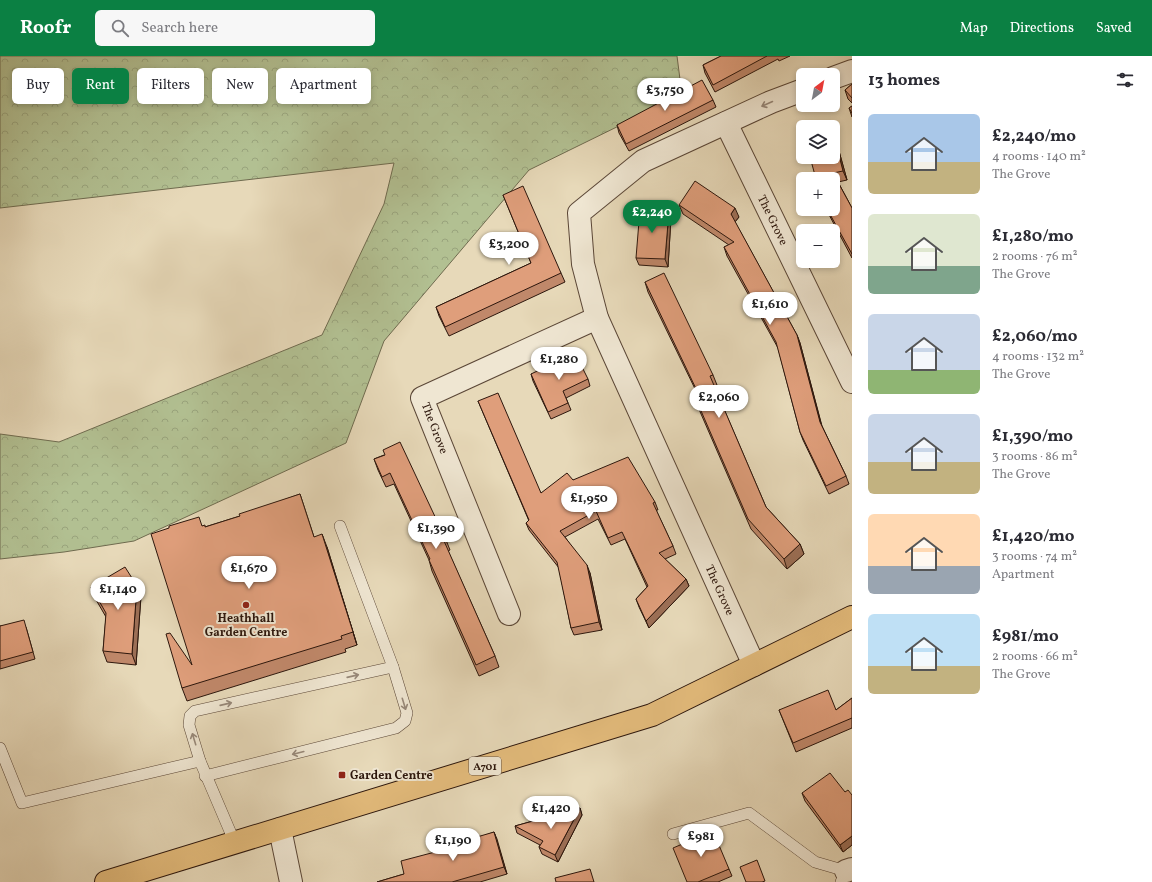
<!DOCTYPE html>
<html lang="en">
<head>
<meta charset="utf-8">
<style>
	:root { --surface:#fff; --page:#f7f7f7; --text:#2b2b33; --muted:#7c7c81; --accent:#0b8043 }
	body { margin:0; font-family:Vollkorn,serif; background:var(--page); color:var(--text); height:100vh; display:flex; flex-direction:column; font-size:15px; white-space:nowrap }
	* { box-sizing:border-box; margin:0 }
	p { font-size:13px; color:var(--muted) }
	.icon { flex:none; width:22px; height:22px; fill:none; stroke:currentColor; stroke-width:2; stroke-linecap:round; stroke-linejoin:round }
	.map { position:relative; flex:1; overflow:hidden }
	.details { display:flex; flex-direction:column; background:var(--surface); width:300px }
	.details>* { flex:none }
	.banner { position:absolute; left:12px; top:12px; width:380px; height:36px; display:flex; gap:8px }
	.needle { width:26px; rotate:32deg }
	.buttons { position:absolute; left:796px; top:12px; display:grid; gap:8px }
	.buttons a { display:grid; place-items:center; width:44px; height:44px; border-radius:6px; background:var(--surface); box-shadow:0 2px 6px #0003; font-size:20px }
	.price { position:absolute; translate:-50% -34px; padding:0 9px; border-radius:14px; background:#fff; color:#222; font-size:13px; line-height:26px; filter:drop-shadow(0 1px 2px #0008) }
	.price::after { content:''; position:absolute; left:50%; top:24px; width:12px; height:9px; margin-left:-6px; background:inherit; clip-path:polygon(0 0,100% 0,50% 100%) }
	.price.on { background:var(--accent); color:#fff }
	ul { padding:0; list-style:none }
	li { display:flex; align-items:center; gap:12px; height:100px; padding:0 16px }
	li span { display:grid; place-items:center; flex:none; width:112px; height:80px; border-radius:6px; color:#555 }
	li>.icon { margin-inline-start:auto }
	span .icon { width:48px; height:48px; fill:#fffc; stroke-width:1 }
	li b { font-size:17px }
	h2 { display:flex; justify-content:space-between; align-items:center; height:48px; padding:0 16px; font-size:17px }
	.tag { padding:0 14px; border-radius:6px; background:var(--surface); box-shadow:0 2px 6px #0003; font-size:14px; line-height:36px }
	.tag.on { background:var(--accent); color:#fff }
	header { display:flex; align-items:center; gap:24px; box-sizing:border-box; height:56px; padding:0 20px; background:var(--accent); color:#fff }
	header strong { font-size:19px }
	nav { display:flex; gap:22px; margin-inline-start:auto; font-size:14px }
	.search { width:280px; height:36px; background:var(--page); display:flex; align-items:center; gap:10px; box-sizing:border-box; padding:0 14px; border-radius:6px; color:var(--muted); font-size:15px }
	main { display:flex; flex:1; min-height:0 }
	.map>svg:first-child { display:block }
	.forest { fill:url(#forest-crowns); stroke:#6f6b4f }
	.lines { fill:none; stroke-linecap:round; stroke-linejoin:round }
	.lane-casing { stroke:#5b4737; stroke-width:12 }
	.street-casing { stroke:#5b4737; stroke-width:24 }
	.highway-casing { stroke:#2c160c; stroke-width:24 }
	.lane { stroke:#efe6d2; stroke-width:11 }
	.street { stroke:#efe6d2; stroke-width:22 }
	.highway { stroke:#e4bc7c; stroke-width:22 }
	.wall { fill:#c0886a; stroke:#2c160c }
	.shaded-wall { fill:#9c6f56; stroke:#2c160c }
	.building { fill:#df9e7b; stroke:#2c160c }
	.oneway { stroke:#978879 }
	.poi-dot { fill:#8f2418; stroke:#efe6d2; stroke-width:1.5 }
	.labels { text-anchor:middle; stroke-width:4; stroke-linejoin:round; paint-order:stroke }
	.shield { fill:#efe6d2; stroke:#665447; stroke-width:1 }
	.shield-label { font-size:11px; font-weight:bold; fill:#2c160c }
	.street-label { font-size:12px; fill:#2c160c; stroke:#efe6d2 }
	.poi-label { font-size:12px; font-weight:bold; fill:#2c160c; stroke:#efe6d2 }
</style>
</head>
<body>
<header>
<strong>Roofr</strong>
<div class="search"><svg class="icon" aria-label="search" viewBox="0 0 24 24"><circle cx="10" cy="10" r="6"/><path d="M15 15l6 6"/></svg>Search here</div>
<nav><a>Map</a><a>Directions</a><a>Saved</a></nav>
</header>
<main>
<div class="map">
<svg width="852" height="826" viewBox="0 0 852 826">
	<defs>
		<pattern id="forest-crowns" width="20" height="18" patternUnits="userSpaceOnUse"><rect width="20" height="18" fill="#b2c092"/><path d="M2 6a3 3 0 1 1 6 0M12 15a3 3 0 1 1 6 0" fill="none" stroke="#99a47d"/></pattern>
	</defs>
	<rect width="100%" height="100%" fill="#e7d9b9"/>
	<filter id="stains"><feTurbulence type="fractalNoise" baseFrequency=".005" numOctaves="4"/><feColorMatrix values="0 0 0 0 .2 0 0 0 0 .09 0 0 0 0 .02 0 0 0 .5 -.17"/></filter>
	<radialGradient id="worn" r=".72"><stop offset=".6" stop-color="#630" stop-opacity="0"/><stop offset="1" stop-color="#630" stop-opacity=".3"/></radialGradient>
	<!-- forest -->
	<polygon class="forest" points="0,0 677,0 682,39 529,114 384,285 346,387 134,485 64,496 0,503 0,378 59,386 322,279 384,148 394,107 0,152"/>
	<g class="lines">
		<defs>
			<g id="lane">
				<polyline points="0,692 22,747 200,705 235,787"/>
				<polyline points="200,705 189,669 190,660 195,655 393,611"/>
				<polyline points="205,720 396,672 405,665 407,657 393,611 340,470"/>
				<polyline points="673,778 749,757 815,806 846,815 841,826"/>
			</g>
			<g id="street">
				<polyline points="833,22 852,15"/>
				<polyline points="726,67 852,326"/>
				<polyline points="509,558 422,342 597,262"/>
				<polyline points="754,609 597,262 583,208 579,157 643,105 771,46 803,34"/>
				<polyline points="280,773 291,826"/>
				<polyline points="846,815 852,813"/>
			</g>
			<polyline id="highway" points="106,826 652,659 852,561"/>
		</defs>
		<!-- lane casing -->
		<use href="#lane" class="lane-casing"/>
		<!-- street casing -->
		<use href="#street" class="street-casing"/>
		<!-- highway casing -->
		<use href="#highway" class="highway-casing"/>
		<!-- lane -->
		<use href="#lane" class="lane"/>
		<!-- street -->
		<use href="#street" class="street"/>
		<!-- highway -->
		<use href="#highway" class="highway"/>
	</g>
	<!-- wall -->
	<g class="wall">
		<polygon points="721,0 790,0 779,5 778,3 715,36 705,17 703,9"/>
		<polygon points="852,28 852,47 848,43 845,34"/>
		<polygon points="713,44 716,51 629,95 619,77 617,69"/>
		<polygon points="852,50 852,61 849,52"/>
		<polygon points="834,77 847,124 838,126 852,152 852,202 826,153 833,153"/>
		<polygon points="503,139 561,217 565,226 449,280 439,260 436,251 531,207"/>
		<polygon points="679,149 739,161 735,166 797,279 800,287 822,370 846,420 849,428 829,438 803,384 800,376 778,292 727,200 724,191 729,189 683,158"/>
		<polygon points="671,162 668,211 639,209 636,202"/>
		<polygon points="645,226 713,319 717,329 714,330 766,451 800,488 804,498 787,513 751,473 698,351 695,341 698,339 648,236"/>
		<polygon points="531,318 588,323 590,330 566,342 571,354 551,363 533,325"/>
		<polygon points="478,345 541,437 573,424 655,446 658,454 656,454 673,490 676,498 665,503 686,523 689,530 649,572 639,551 636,543 647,531 625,483 611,489 598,463 565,481 590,517 602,574 574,579 571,572 559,512 529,474 526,467 529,465"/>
		<polygon points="384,399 446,484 450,494 448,495 495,600 499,611 479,620 432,515 429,504 394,428 386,431 378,414 374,403"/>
		<polygon points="300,438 314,481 327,491 357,589 345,593 346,596 187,645 182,632 192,609 202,470 205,471 240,460"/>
		<polygon points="91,531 141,540 136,609 107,606 103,595 106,561 95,542"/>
		<polygon points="0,570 26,571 35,603 0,613"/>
		<polygon points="852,642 852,672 796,696 779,654 836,654"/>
		<polygon points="845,736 852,739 852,789 843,796 805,745 802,737"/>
		<polygon points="580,752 582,759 558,806 542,798 539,791 540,789 517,777 515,770"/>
		<polygon points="494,776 507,818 480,826 377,826 404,818 454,791"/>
		<polygon points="729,813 732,820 718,826 687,826"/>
	</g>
	<!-- shaded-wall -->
	<g class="shaded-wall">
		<polygon points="833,74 834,77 847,124 843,115 833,76"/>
		<polygon points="735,152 739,161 734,167 731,158"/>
		<polygon points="669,155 671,162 668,211 665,203"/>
		<polygon points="797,279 800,287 823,375 820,366"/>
		<polygon points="322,478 327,491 357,589 353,576"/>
		<polygon points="800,488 804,498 787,513 784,503"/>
		<polygon points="587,509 590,517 602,574 599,566"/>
		<polygon points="686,523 689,530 649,572 646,565"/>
		<polygon points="137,530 141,540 136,609 132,598"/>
		<polygon points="580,752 582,759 558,806 555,799"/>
		<polygon points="494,776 497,783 507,818 504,811"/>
		<polygon points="852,780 852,789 843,796 840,789"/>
	</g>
	<!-- building -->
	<g class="building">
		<polygon points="721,0 767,0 713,29 703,9"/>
		<polygon points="702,24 713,44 626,88 617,69"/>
		<polygon points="852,28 852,42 845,34"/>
		<polygon points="852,50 852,57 849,52"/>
		<polygon points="831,67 832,71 817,71"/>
		<polygon points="833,76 843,115 833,117 852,152 852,198 827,153 833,153 833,123 816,123 810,101 833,101"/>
		<polygon points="695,125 735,152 731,158 797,279 820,366 846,420 826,430 800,376 776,286 724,191 734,186 679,149"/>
		<polygon points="523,130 561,217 445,271 436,251 531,207 503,139"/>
		<polygon points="640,153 669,155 665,203 636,202"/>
		<polygon points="664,217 713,319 710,320 766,451 800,488 784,503 748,463 695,341 699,339 645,226"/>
		<polygon points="575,297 588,323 563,335 568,347 548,356 531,318"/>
		<polygon points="498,337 541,437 567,417 573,424 628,401 655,446 653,447 673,490 659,497 686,523 646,565 636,543 648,530 622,476 608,482 596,455 560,475 587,509 599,566 571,572 557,506 526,467 529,464 478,345"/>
		<polygon points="400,386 446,484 444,485 495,600 476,609 429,504 430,503 390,417 382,421 374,403 385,399 383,394"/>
		<polygon points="300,438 314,481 322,478 353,576 341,580 342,583 182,632 166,578 170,577 192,609 151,478 169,472 169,470 199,461 202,470 205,469 205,471 240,460 239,458"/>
		<polygon points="125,511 137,530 132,598 103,595 106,557 91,531"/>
		<polygon points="24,564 33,596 0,605 0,570"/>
		<polygon points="828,634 836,654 852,642 852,662 793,687 779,654"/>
		<polygon points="830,717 845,736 848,734 852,739 852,780 840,789 802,737"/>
		<polygon points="580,752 555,799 539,791 543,785 515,770"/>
		<polygon points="713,775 729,813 698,826 687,826 673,792"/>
		<polygon points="494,776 504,811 452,826 377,826 404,818 401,805 454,791 453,788"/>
		<polygon points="757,804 765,825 762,826 746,826 740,811"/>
		<polygon points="590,813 594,826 556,826 555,822"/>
	</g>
	<!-- one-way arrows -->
	<defs><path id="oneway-shaft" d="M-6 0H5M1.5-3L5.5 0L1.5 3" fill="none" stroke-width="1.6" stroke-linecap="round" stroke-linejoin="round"/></defs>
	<g class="oneway">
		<use href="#oneway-shaft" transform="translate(767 48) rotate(156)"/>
		<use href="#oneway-shaft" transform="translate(353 620) rotate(-13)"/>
		<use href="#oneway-shaft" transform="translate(226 648) rotate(-13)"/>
		<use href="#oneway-shaft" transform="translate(404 648) rotate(73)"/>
		<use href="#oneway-shaft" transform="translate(194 683) rotate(-107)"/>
		<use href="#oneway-shaft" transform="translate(298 697) rotate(166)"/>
	</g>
	<!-- markers -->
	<g class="poi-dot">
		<circle cx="246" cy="549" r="4"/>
		<rect x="338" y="715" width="8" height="8" rx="2"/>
	</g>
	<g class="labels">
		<!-- shield labels -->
		<rect class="shield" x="469" y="701" width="32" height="18" rx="3"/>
		<g class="shield-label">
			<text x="485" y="714">A701</text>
		</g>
		<!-- street labels -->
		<g class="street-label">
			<text transform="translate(773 164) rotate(64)" y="4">The Grove</text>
			<text transform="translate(435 372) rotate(69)" y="4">The Grove</text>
			<text transform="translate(720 534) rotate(66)" y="4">The Grove</text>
		</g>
		<!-- poi labels -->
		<g class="poi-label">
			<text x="246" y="566">Heathhall<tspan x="246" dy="14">Garden Centre</tspan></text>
			<text x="350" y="723" text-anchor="start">Garden Centre</text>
		</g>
	</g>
	<rect width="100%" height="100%" filter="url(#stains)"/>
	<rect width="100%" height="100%" fill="url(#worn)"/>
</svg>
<div class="buttons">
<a><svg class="needle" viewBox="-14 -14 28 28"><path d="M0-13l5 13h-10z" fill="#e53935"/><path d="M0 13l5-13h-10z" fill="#7c7c81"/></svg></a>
<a><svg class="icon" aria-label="layers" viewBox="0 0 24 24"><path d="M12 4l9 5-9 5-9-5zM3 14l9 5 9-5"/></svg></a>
<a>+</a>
<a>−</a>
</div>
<b class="price" style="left:665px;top:56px">£3,750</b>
<b class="price on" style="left:652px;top:178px">£2,240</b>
<b class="price" style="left:509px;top:210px">£3,200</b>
<b class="price" style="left:770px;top:270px">£1,610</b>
<b class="price" style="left:559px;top:325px">£1,280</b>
<b class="price" style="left:719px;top:363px">£2,060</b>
<b class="price" style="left:589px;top:464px">£1,950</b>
<b class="price" style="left:436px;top:494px">£1,390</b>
<b class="price" style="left:249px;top:534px">£1,670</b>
<b class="price" style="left:118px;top:555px">£1,140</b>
<b class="price" style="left:551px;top:774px">£1,420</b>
<b class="price" style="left:701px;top:802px">£981</b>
<b class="price" style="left:453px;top:806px">£1,190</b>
<div class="banner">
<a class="tag">Buy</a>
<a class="tag on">Rent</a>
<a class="tag">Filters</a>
<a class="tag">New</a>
<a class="tag">Apartment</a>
</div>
</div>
<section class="details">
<h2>13 homes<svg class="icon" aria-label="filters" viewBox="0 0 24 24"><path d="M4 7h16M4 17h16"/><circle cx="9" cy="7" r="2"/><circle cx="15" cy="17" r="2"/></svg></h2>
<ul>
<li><span style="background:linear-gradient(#a9c7e8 60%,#c2b280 0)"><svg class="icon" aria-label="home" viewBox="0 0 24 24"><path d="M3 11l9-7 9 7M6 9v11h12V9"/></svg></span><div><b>£2,240/mo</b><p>4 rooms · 140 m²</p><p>The Grove</p></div></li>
<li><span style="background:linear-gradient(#dfe7d0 65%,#7fa58c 0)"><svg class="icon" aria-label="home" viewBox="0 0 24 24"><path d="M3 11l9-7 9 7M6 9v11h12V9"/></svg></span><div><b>£1,280/mo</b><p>2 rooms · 76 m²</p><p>The Grove</p></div></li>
<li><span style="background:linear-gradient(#c9d6e8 70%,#8fb573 0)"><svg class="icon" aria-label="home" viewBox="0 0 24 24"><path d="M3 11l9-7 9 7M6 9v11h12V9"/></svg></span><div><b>£2,060/mo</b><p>4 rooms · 132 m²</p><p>The Grove</p></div></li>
<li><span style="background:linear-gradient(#c9d6e8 60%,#c2b280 0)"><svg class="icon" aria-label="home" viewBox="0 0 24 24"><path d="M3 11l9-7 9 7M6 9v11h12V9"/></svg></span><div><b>£1,390/mo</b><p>3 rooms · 86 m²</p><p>The Grove</p></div></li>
<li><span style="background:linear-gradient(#ffd9b3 65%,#9aa5b1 0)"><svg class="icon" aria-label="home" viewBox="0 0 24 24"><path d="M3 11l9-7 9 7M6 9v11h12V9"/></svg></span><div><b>£1,420/mo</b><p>3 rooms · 74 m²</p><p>Apartment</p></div></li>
<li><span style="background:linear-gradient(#bfe0f5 65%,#c2b280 0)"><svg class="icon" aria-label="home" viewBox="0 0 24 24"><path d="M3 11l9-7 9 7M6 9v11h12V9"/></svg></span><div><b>£981/mo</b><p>2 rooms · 66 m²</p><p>The Grove</p></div></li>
</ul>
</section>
</main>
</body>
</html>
